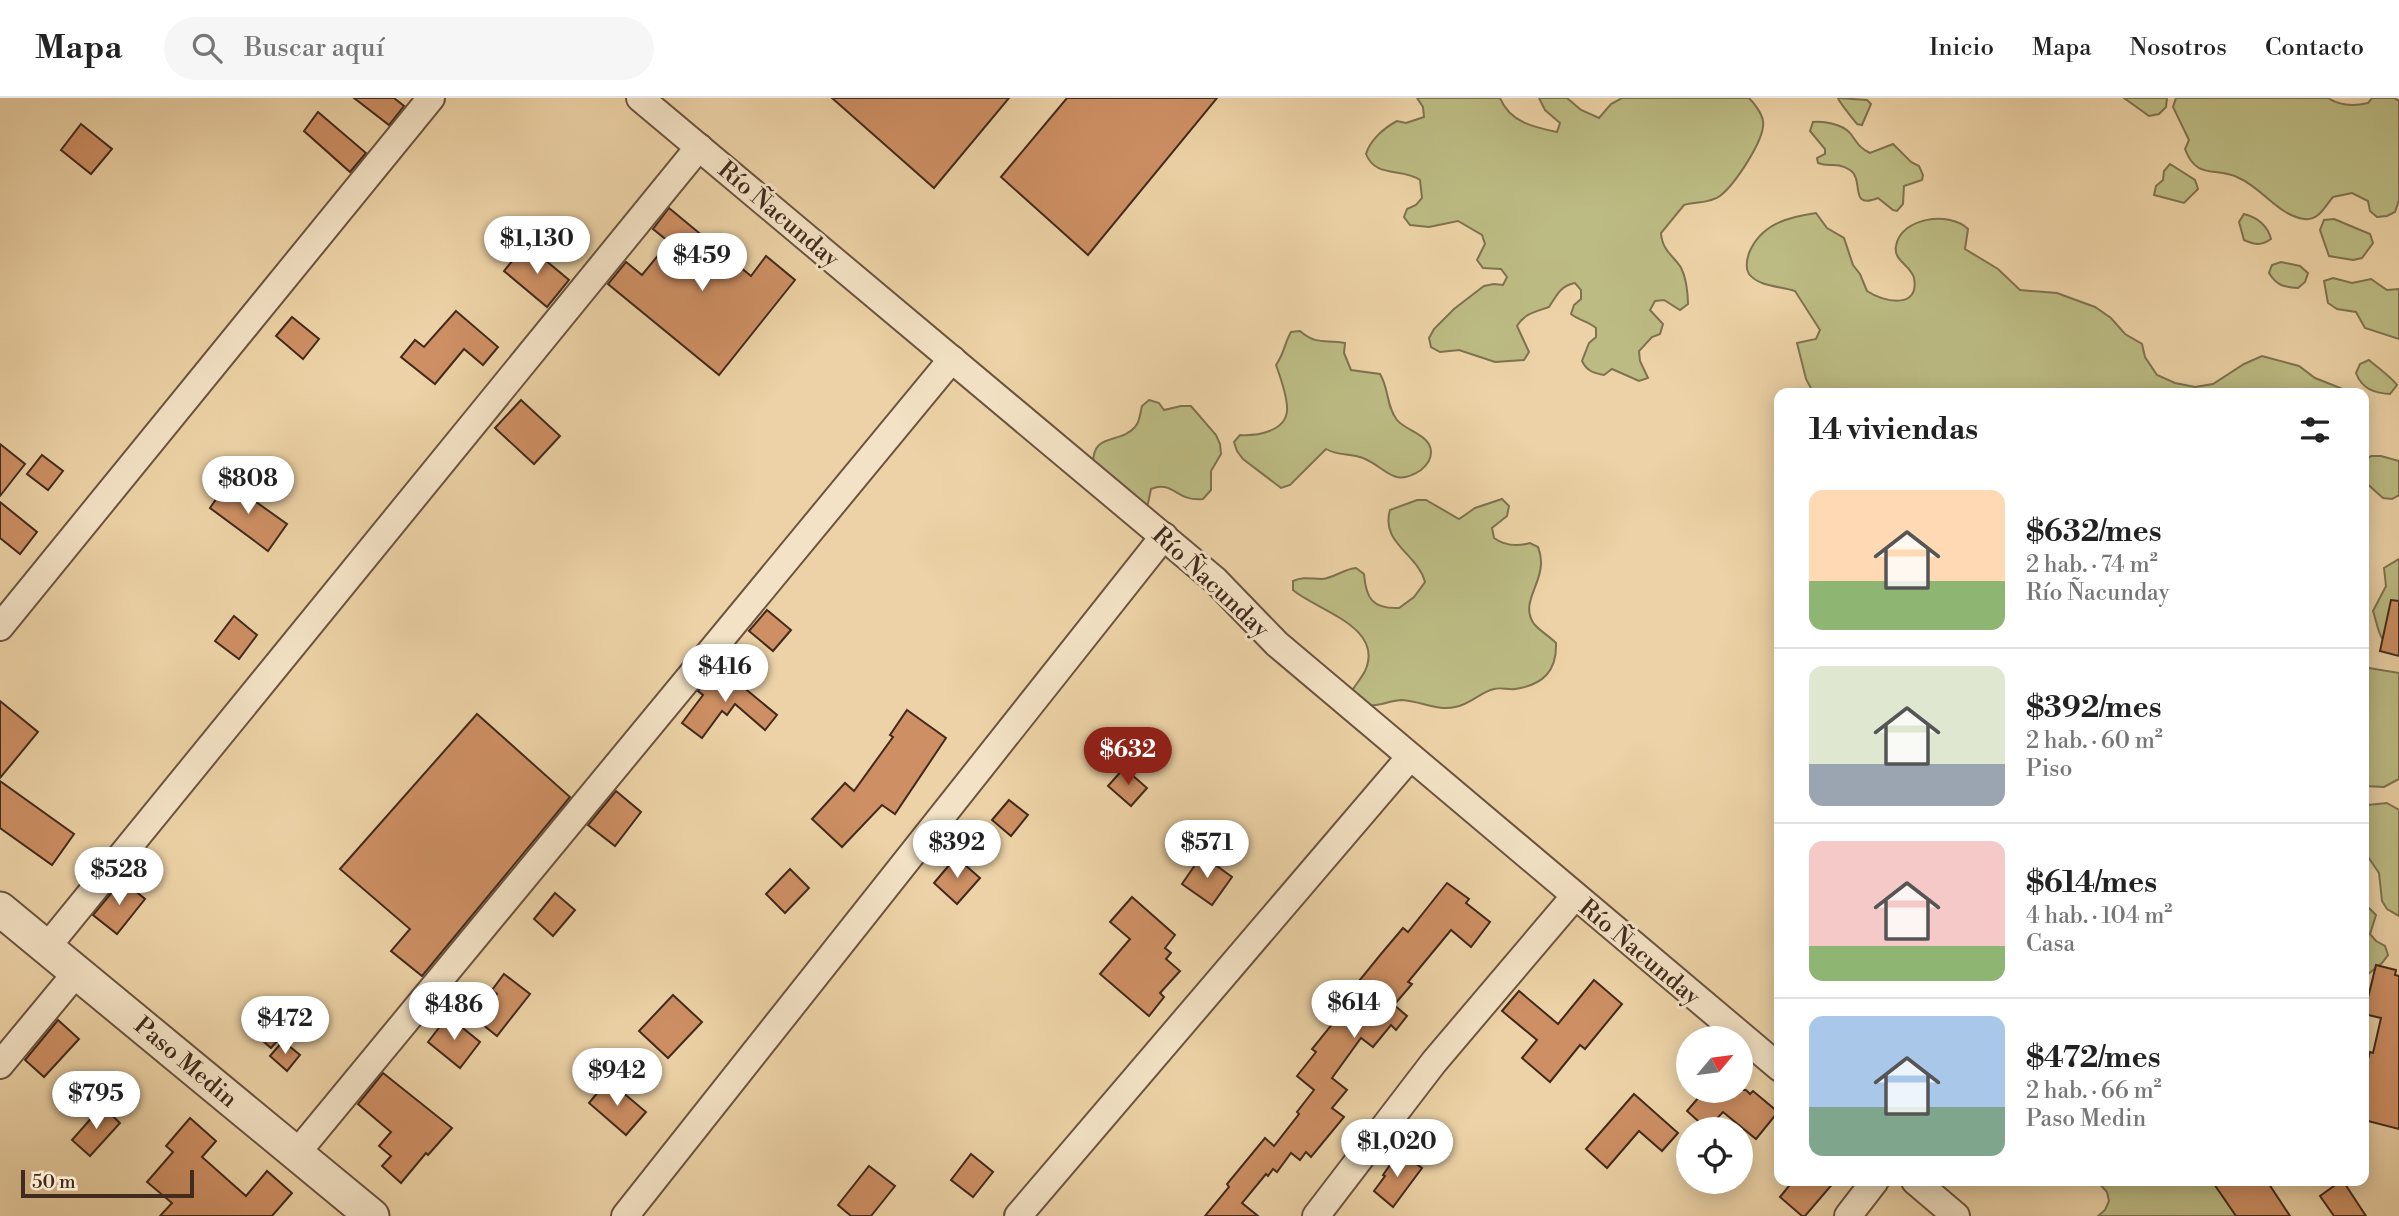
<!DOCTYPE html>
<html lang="es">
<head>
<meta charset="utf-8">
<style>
	:root { --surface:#fff; --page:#f6f6f6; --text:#222; --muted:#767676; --line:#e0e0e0; --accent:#8f2418 }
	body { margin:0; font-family:"Libre Bodoni",serif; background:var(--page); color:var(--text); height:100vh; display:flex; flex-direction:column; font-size:26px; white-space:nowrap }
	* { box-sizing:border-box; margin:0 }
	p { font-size:23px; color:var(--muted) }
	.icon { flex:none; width:38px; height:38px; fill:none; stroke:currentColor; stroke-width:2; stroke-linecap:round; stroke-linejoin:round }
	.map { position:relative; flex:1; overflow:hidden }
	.panel { position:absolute; left:1774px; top:290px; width:595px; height:798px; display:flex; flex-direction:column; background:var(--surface); border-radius:14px; box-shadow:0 4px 18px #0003 }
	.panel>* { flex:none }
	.needle { width:46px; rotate:61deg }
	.buttons { position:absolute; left:1676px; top:928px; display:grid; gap:14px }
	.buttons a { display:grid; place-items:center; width:77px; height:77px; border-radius:50%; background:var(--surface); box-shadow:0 4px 18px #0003; font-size:35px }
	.scale { position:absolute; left:21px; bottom:18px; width:173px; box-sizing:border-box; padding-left:7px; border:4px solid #422a1d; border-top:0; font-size:19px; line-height:24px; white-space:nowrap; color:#422a1d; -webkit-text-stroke:5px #f3e2c5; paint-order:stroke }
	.price { position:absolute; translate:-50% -60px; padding:0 16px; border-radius:24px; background:#fff; color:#222; font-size:23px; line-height:46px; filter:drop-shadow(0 2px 4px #0008) }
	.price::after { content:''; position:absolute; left:50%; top:42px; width:21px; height:16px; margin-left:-10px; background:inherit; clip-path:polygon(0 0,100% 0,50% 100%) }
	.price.on { background:var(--accent); color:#fff }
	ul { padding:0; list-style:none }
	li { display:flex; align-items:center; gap:21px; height:175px; padding:0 35px }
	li+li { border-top:2px solid var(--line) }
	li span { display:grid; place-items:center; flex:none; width:196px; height:140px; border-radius:14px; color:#555 }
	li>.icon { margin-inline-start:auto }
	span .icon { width:84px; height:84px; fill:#fffc; stroke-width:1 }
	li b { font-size:30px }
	h2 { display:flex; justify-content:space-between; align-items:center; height:84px; padding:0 35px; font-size:30px }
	header { display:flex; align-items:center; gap:42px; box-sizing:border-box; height:98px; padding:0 35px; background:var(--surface); border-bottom:2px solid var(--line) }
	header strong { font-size:33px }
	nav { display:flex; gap:38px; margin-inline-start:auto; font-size:24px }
	.search { width:490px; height:63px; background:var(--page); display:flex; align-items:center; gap:18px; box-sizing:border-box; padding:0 24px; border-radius:38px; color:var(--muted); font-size:26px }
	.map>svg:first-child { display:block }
	.green { fill:#bcbb83; stroke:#7f7250; stroke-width:2 }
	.building { fill:#cd8f63; stroke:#422a1d; stroke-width:2 }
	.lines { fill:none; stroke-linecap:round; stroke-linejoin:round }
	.minor-casing { stroke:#6c543f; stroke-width:30 }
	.tertiary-casing { stroke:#6c543f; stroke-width:37 }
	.minor { stroke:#f3e2c5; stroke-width:26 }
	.tertiary { stroke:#f3e2c5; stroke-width:33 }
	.labels { text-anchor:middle; stroke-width:6; stroke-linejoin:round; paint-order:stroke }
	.street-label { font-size:24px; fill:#422a1d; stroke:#f3e2c5 }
</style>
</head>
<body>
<header>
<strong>Mapa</strong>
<div class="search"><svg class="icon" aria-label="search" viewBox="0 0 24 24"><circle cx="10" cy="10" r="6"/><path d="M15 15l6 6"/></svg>Buscar aquí</div>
<nav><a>Inicio</a><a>Mapa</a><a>Nosotros</a><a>Contacto</a></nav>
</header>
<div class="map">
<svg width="2399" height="1118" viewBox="0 0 2399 1118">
	<rect width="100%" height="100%" fill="#ecd2a6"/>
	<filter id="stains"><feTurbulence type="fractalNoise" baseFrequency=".00286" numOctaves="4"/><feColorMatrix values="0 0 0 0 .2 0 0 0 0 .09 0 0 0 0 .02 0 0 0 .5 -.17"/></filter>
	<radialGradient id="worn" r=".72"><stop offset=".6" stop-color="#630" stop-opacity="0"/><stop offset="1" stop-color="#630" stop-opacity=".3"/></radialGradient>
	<!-- green -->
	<g class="green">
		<path d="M1417 0H1500C1510 24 1533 29 1557 34L1560 25 1545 12 1539 0H1567L1581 12 1599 20 1611 6 1622 0H1749C1755 6 1762 16 1763 23 1766 41 1734 87 1720 98 1711 105 1695 104 1684 107L1661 135C1662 151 1671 156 1680 168 1686 178 1688 195 1688 206L1680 212 1664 202 1655 203 1650 212 1663 226 1660 236 1652 239 1639 253 1640 263 1648 280 1639 283 1612 271 1604 277C1593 275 1587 273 1582 263L1589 245 1596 239V230C1588 223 1580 223 1571 216L1574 207 1581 201V192L1575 185C1560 188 1557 197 1549 209 1535 214 1525 215 1517 228L1529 254 1524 262 1495 264 1459 252 1440 254 1431 249 1429 240 1434 231 1454 211 1476 194 1484 188 1494 186 1503 187 1507 179 1501 171 1483 170 1477 162 1485 146 1482 137 1458 123 1429 129 1410 127 1404 119 1407 111 1416 107 1422 100 1420 82C1402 69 1376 81 1366 56 1370 42 1384 30 1397 23L1406 25 1424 19 1423 9Z"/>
		<path d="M1838 0 1867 2 1871 6 1862 27 1857 26C1853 21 1839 4 1838 0Z"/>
		<polygon points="2124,0 2167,0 2166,9 2159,16 2149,18"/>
		<path d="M2176 0H2328C2340 8 2355 8 2368 5L2372 0H2394L2399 3V102L2395 114 2387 118 2377 119 2370 113 2368 103 2352 95 2333 99C2325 108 2319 123 2304 121 2278 117 2262 90 2239 80 2215 68 2197 83 2185 51L2189 42 2173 9Z"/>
		<path d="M1813 24C1824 23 1842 26 1850 35 1857 44 1859 50 1870 55L1893 46 1911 64 1919 68 1923 77 1922 82 1904 88 1903 106 1897 113 1893 112 1878 100C1848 112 1865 82 1850 72 1835 63 1830 70 1818 65L1817 60 1825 56V51L1810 33Z"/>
		<polygon points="2170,66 2195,82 2198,91 2184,105 2154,97 2156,88 2163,82 2164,73"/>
		<path d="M1816 115 1827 130 1844 140 1853 167 1860 176 1867 193C1883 204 1920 212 1914 180 1911 167 1893 163 1896 148 1901 119 1950 113 1968 131L1965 151 1998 171 2020 192 2057 195 2095 209 2111 220 2125 236 2142 246 2145 259 2157 277 2175 285 2195 289 2213 286 2244 266 2262 258 2299 268 2315 280 2343 291 2347 296H1814L1806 281 1797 245 1816 241 1820 232 1795 193C1781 188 1759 189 1749 176 1745 170 1747 161 1749 155 1761 126 1788 119 1816 115Z"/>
		<path d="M2244 116C2257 119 2268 128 2271 141 2261 148 2255 147 2244 142L2239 124Z"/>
		<polygon points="2334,121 2370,136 2373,145 2362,160 2353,162 2329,158 2320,132 2324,122"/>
		<path d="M2281 164 2300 168 2308 175 2305 184 2298 190C2284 189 2277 188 2269 175L2272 167Z"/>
		<polygon points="2333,180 2352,185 2371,181 2387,192 2399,191 2399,241 2365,230 2356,214 2337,211 2328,205 2324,183"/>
		<path d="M1300 233C1317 248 1326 241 1345 245L1344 255 1351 272 1380 276C1389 290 1386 308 1397 322 1406 333 1431 337 1431 354 1431 362 1426 368 1421 372 1393 391 1386 369 1363 360 1350 355 1338 358 1326 351L1290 387 1281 390 1243 361 1237 353 1234 344 1240 337C1256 338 1285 334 1287 313 1288 302 1280 278 1276 267 1285 254 1284 246 1291 234Z"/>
		<path d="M2369 262C2378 270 2390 278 2397 287L2390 296C2374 295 2362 291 2356 275L2360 266Z"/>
		<path d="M1149 302 1159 305 1164 312 1181 308H1191L1216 337 1220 346 1221 356 1211 373V392L1203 401C1176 404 1174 382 1151 391L1147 410 1093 367C1092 333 1120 347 1135 329 1140 324 1140 315 1142 308Z"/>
		<polygon points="2371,358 2381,358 2399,363 2399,397 2392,401 2383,400 2364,383 2364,364"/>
		<path d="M1502 401 1509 408 1507 418 1492 430 1494 440C1505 448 1516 449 1530 445L1538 449C1551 481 1517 502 1534 526 1540 533 1549 538 1556 545 1557 573 1543 587 1515 591 1508 592 1501 589 1494 591 1480 594 1470 607 1455 609 1437 613 1420 603 1402 602 1390 602 1377 610 1365 607 1357 605 1355 599 1353 591 1357 585 1362 579 1365 573 1385 529 1318 513 1293 492V483C1304 478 1311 481 1322 481 1334 480 1344 471 1356 470L1364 476C1366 500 1372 511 1399 510L1414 499 1425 484C1418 456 1380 445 1390 412L1417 402H1426L1459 421 1475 410Z"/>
		<path d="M2399 461V554C2377 543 2380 534 2373 513L2386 488 2384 470Z"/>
		<polygon points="2369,570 2399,575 2399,681 2384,689 2364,688 2364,572"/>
		<polygon points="2387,705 2399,712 2399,818 2387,811 2382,803 2379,775 2364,753 2364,711 2368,707"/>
		<polygon points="2364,805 2376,817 2370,836 2376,843 2385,848 2388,857 2382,865 2367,877 2364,888"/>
		<polygon points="2097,1083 2218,1083 2251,1118 2098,1118 2105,1112 2109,1103 2107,1094"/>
	</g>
	<!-- building -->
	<g class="building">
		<polygon points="354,0 394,0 404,8 389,27"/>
		<polygon points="832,0 1009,0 934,90"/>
		<polygon points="1067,0 1217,0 1088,157 1001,79"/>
		<polygon points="318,14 366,55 350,74 304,33"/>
		<polygon points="81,26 112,51 91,76 61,52"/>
		<polygon points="669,110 751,178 766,158 795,182 719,277 608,186 626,164 642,177 669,144 653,131"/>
		<polygon points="526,146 569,182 547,209 504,173"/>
		<polygon points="456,213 498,249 483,267 464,251 435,286 401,259 415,242 424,249"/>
		<polygon points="292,219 319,241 303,261 276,238"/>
		<polygon points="521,302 560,338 534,366 495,330"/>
		<polygon points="0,346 25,366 0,398"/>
		<polygon points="42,357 63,373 48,392 27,376"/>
		<polygon points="228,384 287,426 268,453 210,410"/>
		<polygon points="0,404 37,434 20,456 0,440"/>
		<polygon points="2391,502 2399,503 2399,558 2380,553"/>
		<polygon points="767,512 791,532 773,553 749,533"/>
		<polygon points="234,518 257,537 239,561 215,543"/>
		<polygon points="719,569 777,617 765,632 735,606 727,617 722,613 702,640 682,625 703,597 698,593"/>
		<polygon points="0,603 38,634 0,680"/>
		<polygon points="907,612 946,640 895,716 882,707 842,749 812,721 845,685 854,693 893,639 890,637"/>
		<polygon points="477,616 570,699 422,878 391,853 410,831 340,771"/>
		<polygon points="1124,670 1147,690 1131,708 1108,688"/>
		<polygon points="0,683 74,736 52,767 0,730"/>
		<polygon points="616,693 641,714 615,748 588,727"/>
		<polygon points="1009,702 1028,717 1011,738 992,722"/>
		<polygon points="1202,757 1232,779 1212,807 1182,786"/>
		<polygon points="956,759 980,780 957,806 934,785"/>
		<polygon points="790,771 809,790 785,815 766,796"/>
		<polygon points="122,782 145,801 117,836 93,817"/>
		<polygon points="1447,785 1469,801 1466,805 1490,824 1471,849 1451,832 1408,884 1412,886 1394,907 1407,918 1396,932 1391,927 1373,949 1361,940 1332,980 1347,992 1332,1010 1344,1019 1311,1059 1306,1054 1300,1062 1291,1055 1277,1074 1273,1071 1268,1078 1266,1076 1242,1105 1258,1118 1205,1118 1229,1089 1227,1086 1265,1040 1274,1048 1299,1016 1297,1014 1314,992 1297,978 1316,954 1312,951 1355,898 1350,894 1381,856 1403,830 1408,834"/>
		<polygon points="555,795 575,812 553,838 534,821"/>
		<polygon points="1132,799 1175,837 1165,850 1171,855 1166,861 1180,873 1160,895 1164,899 1149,918 1100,876 1130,841 1110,824"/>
		<polygon points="2376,867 2396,872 2395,877 2399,878 2399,1031 2364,1022 2364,975 2370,954 2373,955 2381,920 2364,916"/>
		<polygon points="504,876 530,896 497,938 477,922 497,896 492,892"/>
		<polygon points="1594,882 1622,906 1585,951 1580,947 1550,984 1522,960 1537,942 1502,913 1519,893 1558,926"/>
		<polygon points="673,897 702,924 668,960 639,933"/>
		<polygon points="448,918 480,944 460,970 428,944"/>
		<polygon points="268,920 285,934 271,950 255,936"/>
		<polygon points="58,922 79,941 44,979 25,962"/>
		<polygon points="283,943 300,957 287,973 270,958"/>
		<polygon points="383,975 452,1030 428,1057 426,1055 401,1085 382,1068 391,1058 379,1048 391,1034 358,1006"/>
		<polygon points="608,982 646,1014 626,1037 589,1005"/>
		<polygon points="1705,992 1746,992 1750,996 1753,993 1778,1014 1756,1041 1723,1014 1707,1031 1687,1013"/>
		<polygon points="1634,996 1678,1035 1662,1053 1639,1033 1607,1070 1586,1051"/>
		<polygon points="102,1008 120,1025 90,1058 72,1042"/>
		<polygon points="190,1020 216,1043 202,1059 246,1098 267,1073 292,1095 272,1118 160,1118 172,1105 147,1084 173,1054 166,1048"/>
		<polygon points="1399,1054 1422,1070 1393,1109 1374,1093 1385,1078 1383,1077"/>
		<polygon points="971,1056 993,1074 973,1099 951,1082"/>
		<polygon points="869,1068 895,1088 871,1118 851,1118 838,1107"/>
		<polygon points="1793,1083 1835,1083 1805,1118 1802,1118 1780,1099"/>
		<polygon points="2212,1083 2267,1083 2290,1118 2236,1118"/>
		<polygon points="2341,1083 2343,1083 2366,1118 2334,1118 2320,1098"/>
	</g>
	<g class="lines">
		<defs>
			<g id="minor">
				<polyline points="640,0 1215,482 1277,546 1780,970"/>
				<polyline points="0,529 431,0"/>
				<polyline points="47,849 699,49"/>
				<polyline points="0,967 77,874"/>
				<polyline points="296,1056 952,261"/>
				<polyline points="1915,1083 1956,1118"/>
				<polyline points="625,1118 1164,438"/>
				<polyline points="1018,1118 1410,659"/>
				<polyline points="1316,1118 1434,964 1574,799"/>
				<polyline points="1848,1118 1875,1083"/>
			</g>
			<polyline id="tertiary" points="0,811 372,1118"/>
		</defs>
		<!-- minor casing -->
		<use href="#minor" class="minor-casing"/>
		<!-- tertiary casing -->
		<use href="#tertiary" class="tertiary-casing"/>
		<!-- minor -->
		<use href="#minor" class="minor"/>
		<!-- tertiary -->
		<use href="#tertiary" class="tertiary"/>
	</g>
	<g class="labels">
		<!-- street labels -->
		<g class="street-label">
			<text transform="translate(779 116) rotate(40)" y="8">Río Ñacunday</text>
			<text transform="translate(1211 484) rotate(43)" y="8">Río Ñacunday</text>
			<text transform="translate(1640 854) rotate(40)" y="8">Río Ñacunday</text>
			<text transform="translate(186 964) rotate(40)" y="8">Paso Medin</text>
		</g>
	</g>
	<rect width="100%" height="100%" filter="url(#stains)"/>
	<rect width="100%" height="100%" fill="url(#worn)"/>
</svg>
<div class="buttons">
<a><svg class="needle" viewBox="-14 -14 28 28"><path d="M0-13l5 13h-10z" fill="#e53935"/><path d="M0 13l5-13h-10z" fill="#767676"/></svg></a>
<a><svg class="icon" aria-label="locate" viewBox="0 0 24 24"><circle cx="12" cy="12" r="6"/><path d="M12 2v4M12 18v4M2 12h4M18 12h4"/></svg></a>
</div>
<div class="scale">50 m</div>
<b class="price" style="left:537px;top:178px">$1,130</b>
<b class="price" style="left:702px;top:195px">$459</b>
<b class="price" style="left:248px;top:418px">$808</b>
<b class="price" style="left:725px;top:606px">$416</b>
<b class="price on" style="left:1128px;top:689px">$632</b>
<b class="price" style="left:957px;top:782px">$392</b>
<b class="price" style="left:1207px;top:782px">$571</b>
<b class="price" style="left:119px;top:809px">$528</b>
<b class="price" style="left:1354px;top:942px">$614</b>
<b class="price" style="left:454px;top:944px">$486</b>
<b class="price" style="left:285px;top:958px">$472</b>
<b class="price" style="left:617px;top:1010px">$942</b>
<b class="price" style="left:96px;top:1033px">$795</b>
<b class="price" style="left:1397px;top:1081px">$1,020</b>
<section class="panel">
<h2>14 viviendas<svg class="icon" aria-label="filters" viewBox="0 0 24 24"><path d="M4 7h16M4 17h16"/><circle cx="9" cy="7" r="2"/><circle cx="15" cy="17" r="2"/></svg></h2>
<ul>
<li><span style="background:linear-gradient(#ffd9b3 65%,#8fb573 0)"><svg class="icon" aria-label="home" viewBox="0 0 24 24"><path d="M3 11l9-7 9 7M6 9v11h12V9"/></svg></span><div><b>$632/mes</b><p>2 hab. · 74 m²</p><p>Río Ñacunday</p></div></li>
<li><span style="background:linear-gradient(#dfe7d0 70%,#9aa5b1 0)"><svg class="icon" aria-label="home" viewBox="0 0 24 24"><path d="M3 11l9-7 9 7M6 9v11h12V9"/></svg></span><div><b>$392/mes</b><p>2 hab. · 60 m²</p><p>Piso</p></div></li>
<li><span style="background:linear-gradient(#f6c9c9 75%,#8fb573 0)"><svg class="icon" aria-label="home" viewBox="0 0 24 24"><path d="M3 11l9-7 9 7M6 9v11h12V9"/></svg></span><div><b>$614/mes</b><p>4 hab. · 104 m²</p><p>Casa</p></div></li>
<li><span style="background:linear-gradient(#a9c7e8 65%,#7fa58c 0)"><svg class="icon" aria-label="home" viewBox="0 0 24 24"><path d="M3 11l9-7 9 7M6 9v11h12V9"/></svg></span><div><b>$472/mes</b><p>2 hab. · 66 m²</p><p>Paso Medin</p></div></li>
</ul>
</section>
</div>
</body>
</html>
